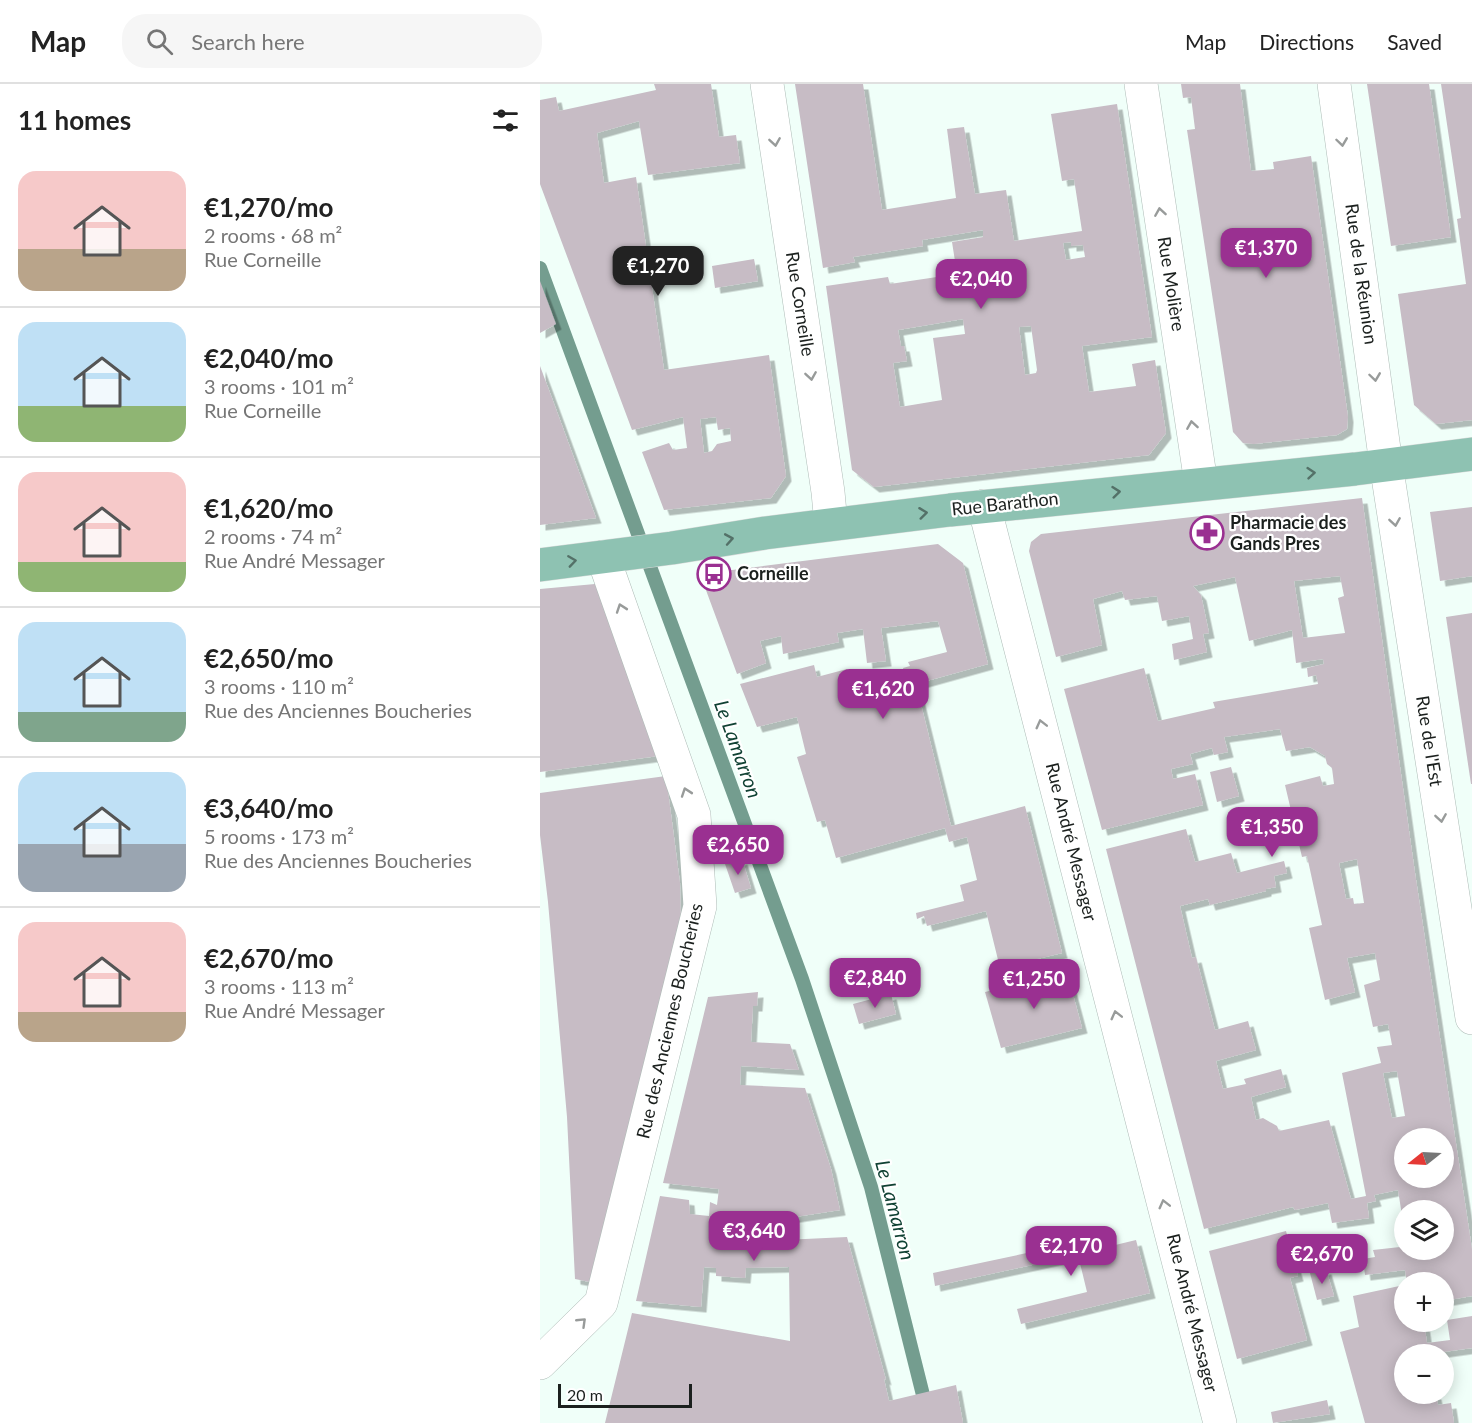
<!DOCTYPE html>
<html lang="en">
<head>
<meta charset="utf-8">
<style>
	:root { --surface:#fff; --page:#f6f6f6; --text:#222; --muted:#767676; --line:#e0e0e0; --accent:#9a3091 }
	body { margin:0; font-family:Lato,sans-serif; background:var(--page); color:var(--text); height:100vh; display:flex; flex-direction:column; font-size:22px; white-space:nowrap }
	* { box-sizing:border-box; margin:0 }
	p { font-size:20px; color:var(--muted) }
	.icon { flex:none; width:33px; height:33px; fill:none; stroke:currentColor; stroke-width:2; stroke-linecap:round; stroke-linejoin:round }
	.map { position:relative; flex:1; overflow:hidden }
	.panel { display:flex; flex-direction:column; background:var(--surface); width:540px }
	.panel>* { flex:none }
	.needle { width:39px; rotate:252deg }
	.controls { position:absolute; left:854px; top:1044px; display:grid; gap:12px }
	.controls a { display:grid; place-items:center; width:60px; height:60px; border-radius:50%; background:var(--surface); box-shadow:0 3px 15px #0003; font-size:30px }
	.scale { position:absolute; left:18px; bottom:15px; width:134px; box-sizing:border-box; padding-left:6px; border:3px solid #1b201e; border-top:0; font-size:16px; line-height:21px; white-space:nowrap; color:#1b201e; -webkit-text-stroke:4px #fff; paint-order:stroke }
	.price { position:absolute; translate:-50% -51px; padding:0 14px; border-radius:12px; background:var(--accent); color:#fff; font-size:20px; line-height:39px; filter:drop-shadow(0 2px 3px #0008) }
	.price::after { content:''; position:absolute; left:50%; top:36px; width:18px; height:14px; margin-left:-9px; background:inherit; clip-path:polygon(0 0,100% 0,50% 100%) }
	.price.selected { background:#222; color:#fff }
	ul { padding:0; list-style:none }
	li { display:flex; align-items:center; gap:18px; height:150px; padding:0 18px }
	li+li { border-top:2px solid var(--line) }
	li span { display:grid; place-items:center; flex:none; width:168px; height:120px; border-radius:18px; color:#555 }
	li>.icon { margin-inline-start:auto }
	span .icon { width:72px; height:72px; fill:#fffc; stroke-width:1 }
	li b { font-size:26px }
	h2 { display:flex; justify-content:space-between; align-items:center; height:72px; padding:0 18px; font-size:26px }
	header { display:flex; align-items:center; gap:36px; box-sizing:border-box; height:84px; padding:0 30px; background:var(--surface); border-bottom:2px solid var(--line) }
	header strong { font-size:28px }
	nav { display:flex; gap:33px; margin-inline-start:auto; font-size:21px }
	.search { width:420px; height:54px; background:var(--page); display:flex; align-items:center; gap:15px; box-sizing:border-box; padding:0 21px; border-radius:24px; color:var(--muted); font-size:22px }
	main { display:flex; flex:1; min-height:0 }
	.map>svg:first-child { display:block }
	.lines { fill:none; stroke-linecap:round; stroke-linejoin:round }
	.stream { stroke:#749d8f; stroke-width:14 }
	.building { fill:#c7bcc5; fill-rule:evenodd; filter:url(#shadow) }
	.minor-casing { stroke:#adbbb6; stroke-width:34 }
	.major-casing { stroke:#dbdbdb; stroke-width:34 }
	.minor { stroke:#fff; stroke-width:33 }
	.major { stroke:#8ec2b2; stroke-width:33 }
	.oneway { stroke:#989b9a }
	.oneway2 { stroke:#547168 }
	.labels { text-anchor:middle; stroke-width:4.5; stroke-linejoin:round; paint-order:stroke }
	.street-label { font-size:18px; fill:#1b201e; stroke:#fff }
	.poi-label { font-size:18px; font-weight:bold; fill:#1b201e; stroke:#fff; text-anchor:start }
	.water-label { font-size:20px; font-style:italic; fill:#104133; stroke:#fff }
</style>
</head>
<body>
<header>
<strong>Map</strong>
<div class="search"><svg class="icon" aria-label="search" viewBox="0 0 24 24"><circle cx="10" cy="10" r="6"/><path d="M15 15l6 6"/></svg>Search here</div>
<nav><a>Map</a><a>Directions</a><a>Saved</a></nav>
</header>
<main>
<section class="panel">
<h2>11 homes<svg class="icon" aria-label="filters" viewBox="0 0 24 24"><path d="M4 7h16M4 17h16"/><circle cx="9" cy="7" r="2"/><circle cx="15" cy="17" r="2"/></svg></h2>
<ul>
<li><span style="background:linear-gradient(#f6c9c9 65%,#b9a48a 0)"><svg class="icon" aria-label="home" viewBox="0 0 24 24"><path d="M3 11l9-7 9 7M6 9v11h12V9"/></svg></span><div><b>€1,270/mo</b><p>2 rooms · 68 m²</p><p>Rue Corneille</p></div></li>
<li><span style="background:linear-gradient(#bfe0f5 70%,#8fb573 0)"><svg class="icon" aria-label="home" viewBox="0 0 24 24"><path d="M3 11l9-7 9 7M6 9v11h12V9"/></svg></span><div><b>€2,040/mo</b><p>3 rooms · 101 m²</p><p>Rue Corneille</p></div></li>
<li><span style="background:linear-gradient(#f6c9c9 75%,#8fb573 0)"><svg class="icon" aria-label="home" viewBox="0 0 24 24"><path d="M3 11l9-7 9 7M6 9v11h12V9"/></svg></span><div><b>€1,620/mo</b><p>2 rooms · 74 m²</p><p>Rue André Messager</p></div></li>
<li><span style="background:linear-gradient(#bfe0f5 75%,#7fa58c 0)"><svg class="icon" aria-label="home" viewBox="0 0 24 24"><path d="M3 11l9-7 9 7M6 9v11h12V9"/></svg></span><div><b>€2,650/mo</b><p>3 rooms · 110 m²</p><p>Rue des Anciennes Boucheries</p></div></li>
<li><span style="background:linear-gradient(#bfe0f5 60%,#9aa5b1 0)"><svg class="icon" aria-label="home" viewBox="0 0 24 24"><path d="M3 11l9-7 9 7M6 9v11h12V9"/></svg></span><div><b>€3,640/mo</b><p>5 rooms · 173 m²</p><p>Rue des Anciennes Boucheries</p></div></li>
<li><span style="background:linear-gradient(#f6c9c9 75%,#b9a48a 0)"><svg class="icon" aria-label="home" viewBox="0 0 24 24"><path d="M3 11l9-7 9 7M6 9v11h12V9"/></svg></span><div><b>€2,670/mo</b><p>3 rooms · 113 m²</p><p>Rue André Messager</p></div></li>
</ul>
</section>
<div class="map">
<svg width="932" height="1339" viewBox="0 0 932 1339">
	<defs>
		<filter id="shadow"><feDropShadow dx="5.5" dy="5.5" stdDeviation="0" flood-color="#0004"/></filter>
	</defs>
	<rect width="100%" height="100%" fill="#f0fff9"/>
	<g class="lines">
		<!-- stream -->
		<polyline class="stream" points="0,184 262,895 331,1103 390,1339"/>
	</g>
	<!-- building -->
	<g class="building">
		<path d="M114 0H171L179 53 196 51 200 79 108 91 99 37 57 49 64 99 96 93 124 286 229 271 246 392 231 414 124 426 102 368 129 359 133 366 147 364 143 333 92 346 0 100V16L16 13 19 27 116 6ZM176 333 178 346 190 344 191 357 177 360 172 367 164 369 160 335Z"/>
		<path d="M255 0H323L342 126 416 114 407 45 424 43 435 110 466 106 474 157 542 147 534 95 522 97 511 30 577 20 612 253 542 262 549 308 596 302 592 280 615 276 626 349 609 371 334 403 312 386 286 202 348 193 350 200 417 190 412 158 443 153V146L382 156 383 162 313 173 315 178 283 184ZM531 158V162L543 161 545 173 526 176 523 159ZM423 235 425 250 393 254 402 316 360 323 353 279 367 277 364 262H361L358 246ZM491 242 497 286 496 289 485 291 479 243Z"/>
		<polygon points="641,0 700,0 711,87 734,85 733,78 771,72 808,333 807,345 797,351 714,360 703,359 693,348 647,46 655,45 651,13 643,14"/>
		<polygon points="827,0 889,0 911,153 851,162"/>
		<polygon points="901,0 932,0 932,336 896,340 874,321 858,210 926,200 917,135 921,134"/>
		<polygon points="214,175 218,197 175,204 172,182"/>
		<polygon points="0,197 16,240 0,249"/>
		<polygon points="0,282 13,317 56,434 0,441"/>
		<path d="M822 414 875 789 932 1165V1212L903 1217V1198H867L865 1186 825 1191 823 1175 835 1173 833 1166 860 1163 858 1145H864V1166H903V1126H864L863 1138 858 1106 834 1111 836 1117 827 1119 829 1134 792 1139 788 1119 755 1126 753 1123 664 1145 566 765 646 745 655 778 691 769 697 789 744 777 747 789 734 792 736 803 726 805V807L670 821 668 815 640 822 652 874 656 873 675 946 708 937 716 966 676 977 683 1005 706 1000 704 995 741 985 746 1003 711 1013 716 1036 723 1034 737 1042 739 1047 789 1036 811 1115 826 1112 802 989 841 979 837 963 852 961 848 940 833 943 824 901 840 896 835 869 807 874 815 908 785 916 769 844 782 841 767 772 762 773 745 701 780 692 783 702 794 700 792 684 787 680 785 672 770 663 746 667 740 645 684 653 688 668 674 671 672 664 650 670 653 680 631 685 633 695 655 690 663 721 562 746 524 605 604 584 618 637 675 624 673 618 778 600 776 591 768 593 767 584 784 580 783 575 756 579 752 546 709 557 695 493 653 502 661 511 669 549 663 550 667 568 634 576 632 560 653 555 649 532 622 537 617 512 585 516 582 507 553 515 562 561 516 573 489 467 491 458 501 450ZM800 492 804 512 798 514 805 549 763 554 754 497ZM817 775 824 819 814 820 813 814 806 815 799 779ZM857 987 865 1032 852 1034 843 989ZM864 1054H903V1094H864Z"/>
		<polygon points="932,423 932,492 900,497 890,428"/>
		<polygon points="398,460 423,479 448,580 376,600 411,742 485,722 522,869 460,884 446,827 387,842 384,832 377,835 376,829 424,817 420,801 437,796 427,753 409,758 405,744 296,774 285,736 277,738 257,673 266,670 257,633 217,643 200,600 274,581 277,593 307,585 314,617 368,602 363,584 370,582 368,578 407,568 398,537 341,544 346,577 327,579 323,545 297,549 299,558 243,570 241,552 220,557 226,579 197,590 160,490"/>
		<polygon points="55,500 118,672 0,688 0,505"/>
		<polygon points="932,529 932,700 931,700 906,533"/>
		<polygon points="691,683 699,712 677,718 670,688"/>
		<polygon points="126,692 140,799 141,846 101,1017 94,1017 95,1040 55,1199 35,1195 27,1033 8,818 0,751 0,709"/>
		<polygon points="202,775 211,804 195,809 185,780"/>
		<polygon points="527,888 542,944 461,964 445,908"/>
		<polygon points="218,908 217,922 213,922 211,958 250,960 259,986 201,982 200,1001 265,1004 291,1085 300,1126 242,1135 222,1135 223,1157 307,1153 346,1296 344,1295 349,1317 416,1301 423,1339 65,1339 92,1229 250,1257 249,1183 206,1184 205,1194 176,1192 176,1184 164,1183 161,1223 96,1217 120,1112 149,1116 150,1130 169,1132 170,1118 177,1121 179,1105 123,1099 168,913"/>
		<polygon points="351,910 356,930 319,940 313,920"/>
		<polygon points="746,1147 758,1192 750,1194 767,1256 697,1275 669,1167"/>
		<polygon points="596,1156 610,1209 481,1240 477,1225 547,1208 538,1171 395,1202 393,1189 534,1159 538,1171 538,1170"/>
		<polygon points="807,1165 810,1178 797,1182 794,1168"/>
		<polygon points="786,1185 794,1212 777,1216 770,1189"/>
		<polygon points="864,1201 864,1238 884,1238 887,1259 910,1256 907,1236 932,1232 932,1264 896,1269 895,1267 890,1267 890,1270 864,1270 864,1310 896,1310 898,1321 911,1319 914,1339 825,1339 800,1248 819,1243 813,1212"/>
		<polygon points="787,1316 790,1330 733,1339 731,1328"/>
	</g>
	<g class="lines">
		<defs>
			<g id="minor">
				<polyline points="227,0 288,408 291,440"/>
				<polyline points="601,0 661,399"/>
				<polyline points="794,0 846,380 932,934"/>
				<polyline points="444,422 680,1339"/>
				<polyline points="0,1279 61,1219 160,822 154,731 63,473"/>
			</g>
			<polyline id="major" points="0,481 132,464 225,449 410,426 815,385 932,370"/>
		</defs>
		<!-- minor casing -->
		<use href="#minor" class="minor-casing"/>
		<!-- major casing -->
		<use href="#major" class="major-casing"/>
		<!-- minor -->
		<use href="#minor" class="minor"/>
		<!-- major -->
		<use href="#major" class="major"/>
	</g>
	<!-- one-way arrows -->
	<defs><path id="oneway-chevron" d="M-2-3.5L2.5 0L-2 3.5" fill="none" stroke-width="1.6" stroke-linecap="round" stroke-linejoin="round" transform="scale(1.5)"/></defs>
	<g class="oneway">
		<use href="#oneway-chevron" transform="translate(235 58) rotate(81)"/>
		<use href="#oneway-chevron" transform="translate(802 58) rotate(82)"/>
		<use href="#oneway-chevron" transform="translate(620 128) rotate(-99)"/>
		<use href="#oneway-chevron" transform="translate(271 292) rotate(81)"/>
		<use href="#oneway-chevron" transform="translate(835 293) rotate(82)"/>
		<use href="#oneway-chevron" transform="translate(652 341) rotate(-99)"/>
		<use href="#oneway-chevron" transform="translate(855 438) rotate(81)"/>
		<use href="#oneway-chevron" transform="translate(81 524) rotate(-109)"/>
		<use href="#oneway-chevron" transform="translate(501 640) rotate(-104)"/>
		<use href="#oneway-chevron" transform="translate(146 708) rotate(-109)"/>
		<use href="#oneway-chevron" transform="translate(901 734) rotate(81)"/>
		<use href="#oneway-chevron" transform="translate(576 931) rotate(-104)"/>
		<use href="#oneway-chevron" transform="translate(624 1120) rotate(-104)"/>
		<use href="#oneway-chevron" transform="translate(42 1238) rotate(-44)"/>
	</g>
	<g class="oneway2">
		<use href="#oneway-chevron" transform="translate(771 389) rotate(-5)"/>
		<use href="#oneway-chevron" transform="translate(576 408) rotate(-6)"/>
		<use href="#oneway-chevron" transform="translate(383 429) rotate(-7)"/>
		<use href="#oneway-chevron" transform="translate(189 455) rotate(-10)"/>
		<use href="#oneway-chevron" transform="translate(32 477) rotate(-8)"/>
	</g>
	<!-- icons -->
	<defs>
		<symbol id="pharmacy-ring" viewBox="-11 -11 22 22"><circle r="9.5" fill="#fff" stroke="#9a3091" stroke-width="1.5"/><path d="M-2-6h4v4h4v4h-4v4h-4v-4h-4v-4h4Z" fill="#9a3091"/></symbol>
		<symbol id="bus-ring" viewBox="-11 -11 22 22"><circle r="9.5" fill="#fff" stroke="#9a3091" stroke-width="1.5"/><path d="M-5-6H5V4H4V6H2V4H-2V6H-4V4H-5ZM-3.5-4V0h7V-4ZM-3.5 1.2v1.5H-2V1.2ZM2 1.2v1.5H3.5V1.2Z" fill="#9a3091"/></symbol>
	</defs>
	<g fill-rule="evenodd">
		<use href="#pharmacy-ring" x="648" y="430" width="38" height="38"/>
		<use href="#bus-ring" x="155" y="471" width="38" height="38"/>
	</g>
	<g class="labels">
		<!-- street labels -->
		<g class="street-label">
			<text transform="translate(821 190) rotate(82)" y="6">Rue de la Réunion</text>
			<text transform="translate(631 200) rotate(81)" y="6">Rue Molière</text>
			<text transform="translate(260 220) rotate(81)" y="6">Rue Corneille</text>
			<text transform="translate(465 420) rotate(-6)" y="6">Rue Barathon</text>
			<text transform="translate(889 657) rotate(81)" y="6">Rue de l'Est</text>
			<text transform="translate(531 758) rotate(76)" y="6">Rue André Messager</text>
			<text transform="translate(130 937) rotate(-77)" y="6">Rue des Anciennes Boucheries</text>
			<text transform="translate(652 1229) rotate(76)" y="6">Rue André Messager</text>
		</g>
		<!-- poi labels -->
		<g class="poi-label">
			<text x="690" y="445">Pharmacie des<tspan x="690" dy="21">Gands Pres</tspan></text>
			<text x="197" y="496">Corneille</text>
		</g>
		<!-- water labels -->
		<g class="water-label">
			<text transform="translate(198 665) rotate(70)" y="7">Le Lamarron</text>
			<text transform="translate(355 1126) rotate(75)" y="7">Le Lamarron</text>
		</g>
	</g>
</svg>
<div class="controls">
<a><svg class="needle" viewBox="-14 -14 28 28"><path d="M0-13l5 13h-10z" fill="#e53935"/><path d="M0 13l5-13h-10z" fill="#767676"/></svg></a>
<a><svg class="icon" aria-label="layers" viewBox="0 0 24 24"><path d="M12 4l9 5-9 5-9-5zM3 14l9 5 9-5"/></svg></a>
<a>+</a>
<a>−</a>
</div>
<div class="scale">20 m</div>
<b class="price" style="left:726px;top:195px">€1,370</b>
<b class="price selected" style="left:118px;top:213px">€1,270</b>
<b class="price" style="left:441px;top:226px">€2,040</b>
<b class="price" style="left:343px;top:636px">€1,620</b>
<b class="price" style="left:732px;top:774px">€1,350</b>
<b class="price" style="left:198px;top:792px">€2,650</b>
<b class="price" style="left:335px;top:925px">€2,840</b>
<b class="price" style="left:494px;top:926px">€1,250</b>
<b class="price" style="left:214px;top:1178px">€3,640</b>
<b class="price" style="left:531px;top:1193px">€2,170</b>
<b class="price" style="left:782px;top:1201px">€2,670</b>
</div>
</main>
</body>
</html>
